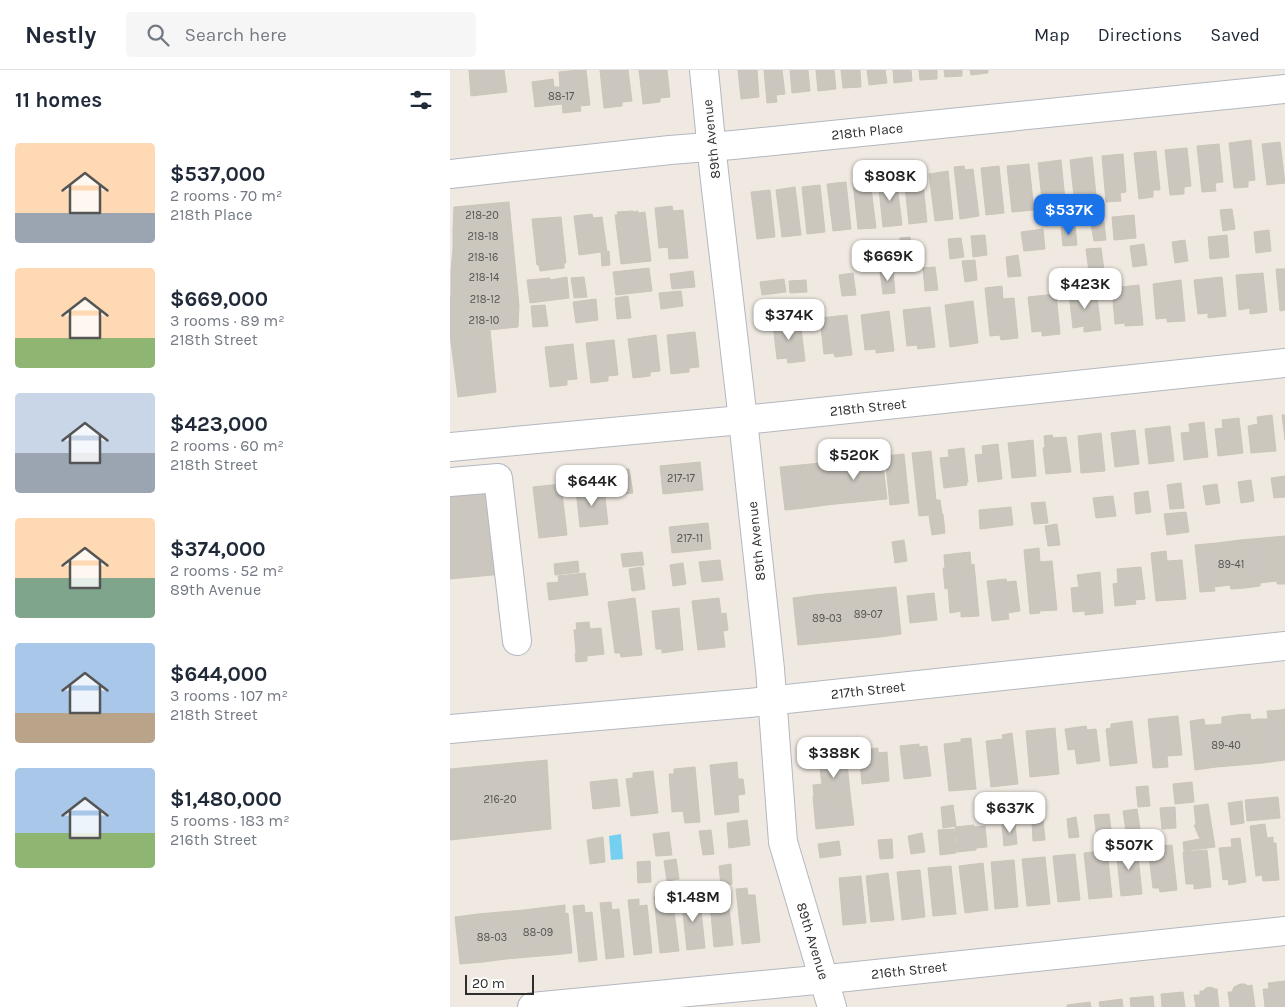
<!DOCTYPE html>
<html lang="en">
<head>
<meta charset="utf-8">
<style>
	:root { --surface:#fff; --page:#f6f6f7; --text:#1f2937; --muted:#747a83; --line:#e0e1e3; --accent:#1a73e8 }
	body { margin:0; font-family:Karla,sans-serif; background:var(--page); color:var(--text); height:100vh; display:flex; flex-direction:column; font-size:19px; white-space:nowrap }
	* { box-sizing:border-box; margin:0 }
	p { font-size:16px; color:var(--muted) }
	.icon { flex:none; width:28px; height:28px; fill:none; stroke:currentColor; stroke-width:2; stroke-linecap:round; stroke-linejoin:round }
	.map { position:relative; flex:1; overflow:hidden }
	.sheet { display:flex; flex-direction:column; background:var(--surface); width:450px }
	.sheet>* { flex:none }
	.scale { position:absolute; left:15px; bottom:12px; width:69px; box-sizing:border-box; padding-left:5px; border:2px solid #2e2e2e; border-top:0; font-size:14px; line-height:18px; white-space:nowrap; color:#2e2e2e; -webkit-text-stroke:4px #fff; paint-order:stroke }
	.price { position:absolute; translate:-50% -42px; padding:0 11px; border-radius:10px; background:#fff; color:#222; font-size:16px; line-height:32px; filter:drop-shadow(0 1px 2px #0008) }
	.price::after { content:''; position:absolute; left:50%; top:30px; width:15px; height:11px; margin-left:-8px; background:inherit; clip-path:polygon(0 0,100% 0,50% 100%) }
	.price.current { background:var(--accent); color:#fff }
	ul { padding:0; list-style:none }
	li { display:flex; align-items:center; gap:15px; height:125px; padding:0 15px }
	li span { display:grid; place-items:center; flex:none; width:140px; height:100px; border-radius:5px; color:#555 }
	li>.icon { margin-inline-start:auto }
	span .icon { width:60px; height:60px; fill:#fffc; stroke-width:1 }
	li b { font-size:21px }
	h2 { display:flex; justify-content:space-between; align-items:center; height:60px; padding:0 15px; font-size:21px }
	header { display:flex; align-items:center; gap:30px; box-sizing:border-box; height:70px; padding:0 25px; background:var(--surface); border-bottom:1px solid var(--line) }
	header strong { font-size:24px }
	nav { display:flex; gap:28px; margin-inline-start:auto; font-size:18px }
	.search { width:350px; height:45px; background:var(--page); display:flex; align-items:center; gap:12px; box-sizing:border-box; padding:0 18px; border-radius:5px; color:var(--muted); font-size:19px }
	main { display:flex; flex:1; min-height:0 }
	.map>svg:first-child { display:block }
	.water { fill:#75cff0 }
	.building { fill:#cbc7bf; stroke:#cbc5ba }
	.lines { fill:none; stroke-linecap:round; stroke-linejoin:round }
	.minor-casing { stroke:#b4b7c1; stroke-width:30 }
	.minor { stroke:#fff; stroke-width:28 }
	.labels { text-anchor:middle; stroke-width:4; stroke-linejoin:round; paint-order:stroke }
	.number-label { font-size:11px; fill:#555452 }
	.street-label { font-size:14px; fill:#2e2e2e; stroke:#fff }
</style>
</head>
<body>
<header>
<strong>Nestly</strong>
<div class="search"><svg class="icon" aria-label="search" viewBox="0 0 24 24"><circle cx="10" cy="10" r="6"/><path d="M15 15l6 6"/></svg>Search here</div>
<nav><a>Map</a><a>Directions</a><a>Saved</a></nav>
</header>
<main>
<section class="sheet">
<h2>11 homes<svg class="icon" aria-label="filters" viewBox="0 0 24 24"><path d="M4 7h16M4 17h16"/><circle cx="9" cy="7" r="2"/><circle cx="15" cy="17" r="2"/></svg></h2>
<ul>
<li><span style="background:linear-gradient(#ffd9b3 70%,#9aa5b1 0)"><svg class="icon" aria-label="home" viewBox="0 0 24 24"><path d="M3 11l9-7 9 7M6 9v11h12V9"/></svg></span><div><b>$537,000</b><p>2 rooms · 70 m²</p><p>218th Place</p></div></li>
<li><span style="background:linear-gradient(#ffd9b3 70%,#8fb573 0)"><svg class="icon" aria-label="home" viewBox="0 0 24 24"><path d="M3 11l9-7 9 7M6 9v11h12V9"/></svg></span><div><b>$669,000</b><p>3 rooms · 89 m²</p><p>218th Street</p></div></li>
<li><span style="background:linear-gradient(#c9d6e8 60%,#9aa5b1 0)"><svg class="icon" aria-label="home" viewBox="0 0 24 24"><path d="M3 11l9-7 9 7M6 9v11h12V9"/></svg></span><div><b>$423,000</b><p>2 rooms · 60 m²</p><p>218th Street</p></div></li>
<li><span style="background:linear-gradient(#ffd9b3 60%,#7fa58c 0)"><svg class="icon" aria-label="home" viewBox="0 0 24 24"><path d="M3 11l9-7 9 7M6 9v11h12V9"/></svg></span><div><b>$374,000</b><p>2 rooms · 52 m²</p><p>89th Avenue</p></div></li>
<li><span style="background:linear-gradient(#a9c7e8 70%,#b9a48a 0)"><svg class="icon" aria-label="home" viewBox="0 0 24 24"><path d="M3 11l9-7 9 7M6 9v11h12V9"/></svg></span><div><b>$644,000</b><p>3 rooms · 107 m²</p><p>218th Street</p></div></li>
<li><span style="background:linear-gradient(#a9c7e8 65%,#8fb573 0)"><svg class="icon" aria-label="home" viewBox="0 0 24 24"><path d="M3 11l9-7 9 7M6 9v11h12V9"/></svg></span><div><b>$1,480,000</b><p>5 rooms · 183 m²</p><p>216th Street</p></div></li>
</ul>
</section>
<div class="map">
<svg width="835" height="937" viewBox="0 0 835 937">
	<rect width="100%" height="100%" fill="#efe9e1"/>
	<!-- water -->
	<polygon class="water" points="171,764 173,789 161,790 159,766"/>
	<!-- building -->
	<g class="building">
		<polygon points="19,0 54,0 57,22 21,26"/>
		<polygon points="129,0 136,0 140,35 130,36 131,41 113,43 112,34 85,37 82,12 103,9 104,17 110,17 109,2"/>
		<polygon points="150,0 178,0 182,31 172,32 172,36 154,38"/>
		<polygon points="189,0 217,0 220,27 210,28 210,32 193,34"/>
		<polygon points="288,0 307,0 309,27 291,29"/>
		<polygon points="314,0 332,0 335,24 326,25 327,32 317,33"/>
		<polygon points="340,0 358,0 360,21 342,23"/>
		<polygon points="366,0 384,0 386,19 368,21"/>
		<polygon points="391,0 410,0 411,17 393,18"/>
		<polygon points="417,0 435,0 437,13 419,15"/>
		<polygon points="443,0 461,0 462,11 444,13"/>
		<polygon points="469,0 487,0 487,9 470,10"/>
		<polygon points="494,0 512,0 512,6 495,7"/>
		<polygon points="520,0 538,0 538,3 521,5"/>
		<polygon points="801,70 805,110 798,111 798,117 784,118 779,73"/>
		<polygon points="830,72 835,113 817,115 812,74"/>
		<polygon points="769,74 773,112 765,113 766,121 752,122 747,76"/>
		<polygon points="737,78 741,116 734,117 734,124 720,125 715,80"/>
		<polygon points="706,81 710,120 703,120 703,127 689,129 684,83"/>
		<polygon points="673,84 676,122 670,123 671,131 656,132 652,86"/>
		<polygon points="642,87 646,125 639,126 640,143 626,144 620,90"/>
		<polygon points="611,90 615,130 609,130 610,146 607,146 609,155 595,156 588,93"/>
		<polygon points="579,94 584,140 562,142 557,96"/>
		<polygon points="514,96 515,100 523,99 529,146 510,149 504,97"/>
		<polygon points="549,96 554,143 536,145 531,98"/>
		<polygon points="498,101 503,149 485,151 479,104"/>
		<polygon points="472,105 477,152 459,154 454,107"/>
		<polygon points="446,107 452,155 433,157 428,110"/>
		<polygon points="420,110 426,158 408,159 403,112"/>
		<polygon points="396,112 401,159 383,161 377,114"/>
		<polygon points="370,115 375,162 357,164 352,117"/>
		<polygon points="345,117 351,165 332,167 326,120"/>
		<polygon points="320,120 325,167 307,169 301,122"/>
		<polygon points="59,132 61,153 3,159 4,137"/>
		<polygon points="222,136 223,141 233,140 238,188 219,189 218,177 209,178 205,138"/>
		<polygon points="782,139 785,159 773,161 770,140"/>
		<polygon points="183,141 183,142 188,141 188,143 195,142 201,191 171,194 165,145 168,145 167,142"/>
		<polygon points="142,144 143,148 152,147 157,182 159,181 160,195 152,196 151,182 129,185 124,146"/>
		<polygon points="684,145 686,168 664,170 662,147"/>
		<polygon points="111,147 116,193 114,193 114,198 90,201 89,195 87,195 82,149"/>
		<polygon points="654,152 656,170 644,171 641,154"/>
		<polygon points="61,153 63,173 3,179 3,159"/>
		<polygon points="625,155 627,175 613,176 611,157"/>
		<polygon points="593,159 595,179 574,181 571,162"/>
		<polygon points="819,160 821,181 806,183 804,162"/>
		<polygon points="535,165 537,185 523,187 521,166"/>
		<polygon points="777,165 779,187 760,189 758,167"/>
		<polygon points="460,167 462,187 452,188 450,168"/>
		<polygon points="511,168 514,187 500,189 498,169"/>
		<polygon points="735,170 738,191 725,193 722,172"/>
		<polygon points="63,173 65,194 1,201 3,179"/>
		<polygon points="694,174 697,195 683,197 680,176"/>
		<polygon points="435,175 437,197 421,199 418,177"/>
		<polygon points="651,178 654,200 639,202 636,179"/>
		<polygon points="568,185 571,206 558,207 556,187"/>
		<polygon points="525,190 527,210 515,212 512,191"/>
		<polygon points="65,194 67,214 1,222 1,201"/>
		<polygon points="485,197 488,220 475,221 473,198"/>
		<polygon points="199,198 202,221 166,225 163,202"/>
		<polygon points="826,199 835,199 835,240 830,241"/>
		<polygon points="443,200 445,223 433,224 430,201"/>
		<polygon points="243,201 245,217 222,219 220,204"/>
		<polygon points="403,203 406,225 392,226 389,205"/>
		<polygon points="813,203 817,242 800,244 800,238 789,240 786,205"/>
		<polygon points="117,207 119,228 80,233 77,210 100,208 100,210"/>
		<polygon points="134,207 137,227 124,228 121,208"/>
		<polygon points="772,207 776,246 758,248 758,243 748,244 744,210"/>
		<polygon points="334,209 336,222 312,225 310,212"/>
		<polygon points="356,210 357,222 340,223 339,211"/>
		<polygon points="731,210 735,251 717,252 717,248 706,249 703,214"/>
		<polygon points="67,214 69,236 0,243 1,222"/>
		<polygon points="689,215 693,255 675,256 675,253 665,254 662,218"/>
		<polygon points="552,216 553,229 564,228 568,268 551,270 550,265 540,266 535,218"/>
		<polygon points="646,219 651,260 634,262 634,256 623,258 619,223"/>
		<polygon points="231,221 233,236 211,239 209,223"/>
		<polygon points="606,224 610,264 592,266 592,261 582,262 578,227"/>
		<polygon points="178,226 181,248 167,249 165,228"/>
		<polygon points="146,229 148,250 126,253 123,232"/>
		<polygon points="523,231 528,273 500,277 495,235"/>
		<polygon points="95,235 98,256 83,257 81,236"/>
		<polygon points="69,236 68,257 0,264 0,243"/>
		<polygon points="480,237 485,277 468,279 467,275 457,276 453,240"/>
		<polygon points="439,241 444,281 426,283 426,279 415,280 411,245"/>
		<polygon points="397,245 402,285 385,287 384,283 374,284 370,248"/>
		<polygon points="350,250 355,291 338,293 337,288 327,289 323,254"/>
		<polygon points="40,260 46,322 8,327 0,264"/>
		<polygon points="245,262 249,297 239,298 239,302 221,304 217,265"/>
		<polygon points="206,265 210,301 200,302 200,306 183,308 178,269"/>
		<polygon points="164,270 168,305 158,306 158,311 141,313 136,273"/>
		<polygon points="123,274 127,309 117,310 117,315 100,317 95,277"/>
		<polygon points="822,345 826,381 801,383 798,356 808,354 807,347"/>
		<polygon points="832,345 835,345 835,370"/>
		<polygon points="789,348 793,383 768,386 765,359 773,358 772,350"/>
		<polygon points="754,352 758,387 734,390 731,363 740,362 739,354"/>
		<polygon points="720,356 724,391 699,394 695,359"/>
		<polygon points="685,360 689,394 665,397 661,363"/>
		<polygon points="651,363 655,401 631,403 628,366"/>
		<polygon points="602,365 603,368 616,367 621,402 596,404 593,378 595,377 594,366"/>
		<polygon points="583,370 586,406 562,408 558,373"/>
		<polygon points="548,374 552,409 528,412 525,385 533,384 532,376"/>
		<polygon points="514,378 518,412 516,413 517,415 494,418 490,388 499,387 498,380"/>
		<polygon points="481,381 486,430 490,430 492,444 469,446 462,383"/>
		<polygon points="454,384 459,433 440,435 435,386"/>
		<polygon points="432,387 437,429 417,431 412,389"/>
		<polygon points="412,389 417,431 396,433 392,391"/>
		<polygon points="392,391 396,433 376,435 371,393"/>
		<polygon points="250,392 253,420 213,424 210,396"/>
		<polygon points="371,393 376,435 355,438 350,395"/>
		<polygon points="350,395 355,438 335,440 330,397"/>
		<polygon points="179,399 183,423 166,425 162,402"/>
		<polygon points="835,406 835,427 824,428 821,408"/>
		<polygon points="801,410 804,431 791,433 788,412"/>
		<polygon points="731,413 734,438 720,439 717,415"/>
		<polygon points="111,414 117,465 89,468 83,417"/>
		<polygon points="767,414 770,433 756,435 753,416"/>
		<polygon points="143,417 144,421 154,419 158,454 130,457 126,419"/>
		<polygon points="13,418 13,426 41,422 53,504 0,509 0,419"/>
		<polygon points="698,421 701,442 686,444 684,423"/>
		<polygon points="663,426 666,446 646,448 643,428"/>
		<polygon points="595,432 598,453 584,454 581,433"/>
		<polygon points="561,437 563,455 530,459 529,440"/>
		<polygon points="736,442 739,462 717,465 714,444"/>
		<polygon points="493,444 495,463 482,465 479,446"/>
		<polygon points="258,453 261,479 222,483 219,457"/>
		<polygon points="607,454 610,475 598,476 595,456"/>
		<polygon points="835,466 835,514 827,514 827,511 818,512 813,468"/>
		<polygon points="813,468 818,512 810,513 810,516 795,518 790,470"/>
		<polygon points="454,470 457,491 445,493 442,472"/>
		<polygon points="790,470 795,518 781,519 780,515 772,516 767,473"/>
		<polygon points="767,473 772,516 764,517 765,521 750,522 745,475"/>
		<polygon points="589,478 590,492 602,491 607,540 589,541 590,543 580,544 574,480"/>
		<polygon points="716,481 717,491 732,490 736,529 706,531 701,483"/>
		<polygon points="192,482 194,495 173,497 171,484"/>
		<polygon points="520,482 521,495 524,494 529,546 511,547 511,541 500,543 498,518 495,519 493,498 495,498 494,485"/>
		<polygon points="270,490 273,510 252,512 249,492"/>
		<polygon points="128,491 129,502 105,505 104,494"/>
		<polygon points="233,493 236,514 223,516 220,495"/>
		<polygon points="192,497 195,519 182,521 179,499"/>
		<polygon points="691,497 695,529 685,530 686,534 665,536 663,514 668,513 667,499"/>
		<polygon points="650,502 653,543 635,545 635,541 623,542 621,518 629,517 627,505"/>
		<polygon points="135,503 138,525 99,530 97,513 109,512 108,506"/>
		<polygon points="556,509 557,512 566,511 570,541 558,543 559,549 542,551 537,511"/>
		<polygon points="446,517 451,564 430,567 425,519"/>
		<polygon points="425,519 430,567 410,569 405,521"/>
		<polygon points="405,521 410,569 389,571 384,523"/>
		<polygon points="384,523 389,571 369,573 364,525"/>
		<polygon points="484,523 487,550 460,553 457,526"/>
		<polygon points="364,525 369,573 348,575 343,528"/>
		<polygon points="185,528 192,585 171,587 170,583 165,583 158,532"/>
		<polygon points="269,528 271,544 276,543 278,560 273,561 275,577 248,580 242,531"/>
		<polygon points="229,538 233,580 212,583 212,579 206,579 202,541"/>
		<polygon points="139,552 140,559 151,558 154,584 137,586 137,591 126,592 125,584 126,583 124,560 127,560 126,553"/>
		<polygon points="835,639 835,673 832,640"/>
		<polygon points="832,640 835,673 835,690 813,693 808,649 818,649 817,641"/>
		<polygon points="800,644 801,650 808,649 813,693 791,695 786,645"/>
		<polygon points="786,645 791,695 766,697 762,655 772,654 772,647"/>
		<polygon points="728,646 732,685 717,686 718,697 703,698 698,649"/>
		<polygon points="754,649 755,655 762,655 766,697 745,700 740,651"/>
		<polygon points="682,651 687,693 660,696 656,659 661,658 661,654"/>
		<polygon points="636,656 637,660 646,659 650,691 627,694 625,679 618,680 615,659"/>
		<polygon points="605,658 609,704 580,707 576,661"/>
		<polygon points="562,663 568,714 541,717 536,671 553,669 552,665"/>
		<polygon points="521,668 526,719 499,721 494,674 511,672 511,669"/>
		<polygon points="469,674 469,677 477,676 481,706 454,709 450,676"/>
		<polygon points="428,678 428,683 437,682 439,711 412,714 409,680"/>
		<polygon points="376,683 377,688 396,685 401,731 384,733 383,725 364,727 363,715 372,714 368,684"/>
		<polygon points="97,690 101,759 0,770 0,699"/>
		<polygon points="287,692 288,709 293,709 295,724 288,725 289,742 265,745 260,695"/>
		<polygon points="245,697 250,752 235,753 233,741 222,742 219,704 224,704 224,699"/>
		<polygon points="203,701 208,743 181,746 176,709 183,708 183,703"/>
		<polygon points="167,709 170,736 143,739 140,712"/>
		<polygon points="742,712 744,732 725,734 723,714"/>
		<polygon points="698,716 700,736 688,737 686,717"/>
		<polygon points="383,725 384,733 401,731 404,755 366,759 363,727"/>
		<polygon points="828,727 830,748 797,751 795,730"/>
		<polygon points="554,731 556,751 535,753 532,732"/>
		<polygon points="792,731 794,753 781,755 778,733"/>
		<polygon points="758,734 765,777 734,781 733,772 750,769 744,755 746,755 744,736"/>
		<polygon points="503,735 506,756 493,758 491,737"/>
		<polygon points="725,737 726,758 712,759 710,738"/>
		<polygon points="687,739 690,759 676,761 673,741"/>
		<polygon points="659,744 662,767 647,769 644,745"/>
		<polygon points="626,747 629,767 619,768 617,749"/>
		<polygon points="297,750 300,775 279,778 277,753"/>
		<polygon points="593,750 595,770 583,771 582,751"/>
		<polygon points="565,753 567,774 554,776 552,755"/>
		<polygon points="815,754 817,768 823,767 823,773 826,773 829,810 813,811 812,805 806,806 800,756"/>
		<polygon points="524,755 524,757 535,756 537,777 526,778 526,780 507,782 505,757"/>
		<polygon points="504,759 506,783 490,785 488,760"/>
		<polygon points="261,760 264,784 253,785 249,761"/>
		<polygon points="219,762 222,785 206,786 203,764"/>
		<polygon points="472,763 475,782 461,784 458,766"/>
		<polygon points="153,767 155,792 140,794 137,770"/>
		<polygon points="790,768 796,812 779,815 778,809 773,810 769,778 782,777 781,769"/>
		<polygon points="442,769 443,788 430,789 428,770"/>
		<polygon points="389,771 391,785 370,788 368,774"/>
		<polygon points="722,775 727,820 710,822 709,818 703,818 699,786 711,785 710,776"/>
		<polygon points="687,776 692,824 671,826 666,779"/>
		<polygon points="657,780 662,827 639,829 634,783"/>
		<polygon points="757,780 761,817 744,819 744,814 736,814 733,782"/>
		<polygon points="625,784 630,830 608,832 603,786"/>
		<polygon points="595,787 600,834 577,836 572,789"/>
		<polygon points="226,789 229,809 217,811 214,791"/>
		<polygon points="564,790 568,837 545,839 541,792"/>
		<polygon points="200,791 201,812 188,813 187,792"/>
		<polygon points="533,793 538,840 515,843 509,796"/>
		<polygon points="281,794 282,814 271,815 269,796"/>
		<polygon points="501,796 506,844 483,846 478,798"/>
		<polygon points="470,800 475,847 452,850 447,802"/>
		<polygon points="438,803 444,850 421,852 416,806"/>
		<polygon points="411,806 416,853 393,855 389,808"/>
		<polygon points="297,818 298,825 305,825 310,872 292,874 286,819"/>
		<polygon points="270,821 270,828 278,828 283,875 264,877 259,822"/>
		<polygon points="242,824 243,831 250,830 255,878 237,880 231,825"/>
		<polygon points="215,826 216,834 223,833 229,881 210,883 204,827"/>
		<polygon points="189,829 189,836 197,835 202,883 184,885 178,830"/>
		<polygon points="161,832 162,840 169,839 174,887 156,889 150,833"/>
		<polygon points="115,835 115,844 118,843 122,883 103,885 98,837"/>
		<polygon points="134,835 135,843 142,842 147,890 129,892 123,836"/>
		<polygon points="98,837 103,885 79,887 74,840"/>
		<polygon points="74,840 79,887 56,889 51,842"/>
		<polygon points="51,842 56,889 33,892 28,844"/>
		<polygon points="28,844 33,892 10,894 5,847"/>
		<polygon points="835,911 835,937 815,937 813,919 819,919 818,913"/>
		<polygon points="790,914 795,914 798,916 802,915 805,937 780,937 778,922 782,922 784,917"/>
		<polygon points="761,917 765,919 767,919 769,937 746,937 744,925 750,925 750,921 753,921 756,918"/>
		<polygon points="733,922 735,937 712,937 711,924"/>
		<polygon points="703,926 704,937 681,937 680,928"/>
		<polygon points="672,929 673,937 650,937 649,932"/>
		<polygon points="640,932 641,937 617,937 617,935"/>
	</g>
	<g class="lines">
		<defs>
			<g id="minor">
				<polyline points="254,0 264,102 293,350 320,599 333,772 382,937"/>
				<polyline points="0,104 220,80 283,75 835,19"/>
				<polyline points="0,377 313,348 835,293"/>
				<polyline points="0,412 48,408 67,571"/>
				<polyline points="0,659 299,633 835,576"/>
				<polyline points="82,937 397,907 835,861"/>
			</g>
		</defs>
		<!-- minor casing -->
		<use href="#minor" class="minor-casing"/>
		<!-- minor -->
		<use href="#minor" class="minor"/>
	</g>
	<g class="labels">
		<!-- number labels -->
		<g class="number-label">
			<text x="111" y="30">88-17</text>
			<text x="32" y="149">218-20</text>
			<text x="33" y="170">218-18</text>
			<text x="33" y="191">218-16</text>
			<text x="34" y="211">218-14</text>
			<text x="35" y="233">218-12</text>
			<text x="34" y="254">218-10</text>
			<text x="231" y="412">217-17</text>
			<text x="240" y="472">217-11</text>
			<text x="781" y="498">89-41</text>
			<text x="418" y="548">89-07</text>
			<text x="377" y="552">89-03</text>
			<text x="776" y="679">89-40</text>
			<text x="50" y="733">216-20</text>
			<text x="88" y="866">88-09</text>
			<text x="42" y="871">88-03</text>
		</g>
		<!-- street labels -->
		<g class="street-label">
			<text transform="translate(417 61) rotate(-6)" y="5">218th Place</text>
			<text transform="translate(261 69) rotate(-96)" y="5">89th Avenue</text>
			<text transform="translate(418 337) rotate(-6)" y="5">218th Street</text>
			<text transform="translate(306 471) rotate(-96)" y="5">89th Avenue</text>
			<text transform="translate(418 620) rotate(-6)" y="5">217th Street</text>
			<text transform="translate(363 871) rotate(73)" y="5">89th Avenue</text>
			<text transform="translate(459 900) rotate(-6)" y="5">216th Street</text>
		</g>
	</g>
</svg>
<div class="scale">20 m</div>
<b class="price" style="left:440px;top:132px">$808K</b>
<b class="price current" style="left:619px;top:166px">$537K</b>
<b class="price" style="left:438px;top:212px">$669K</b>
<b class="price" style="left:635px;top:240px">$423K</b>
<b class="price" style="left:339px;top:271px">$374K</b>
<b class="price" style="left:404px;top:411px">$520K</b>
<b class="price" style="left:142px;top:437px">$644K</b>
<b class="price" style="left:384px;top:709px">$388K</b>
<b class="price" style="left:560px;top:764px">$637K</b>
<b class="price" style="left:679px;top:801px">$507K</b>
<b class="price" style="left:243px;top:853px">$1.48M</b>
</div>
</main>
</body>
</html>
